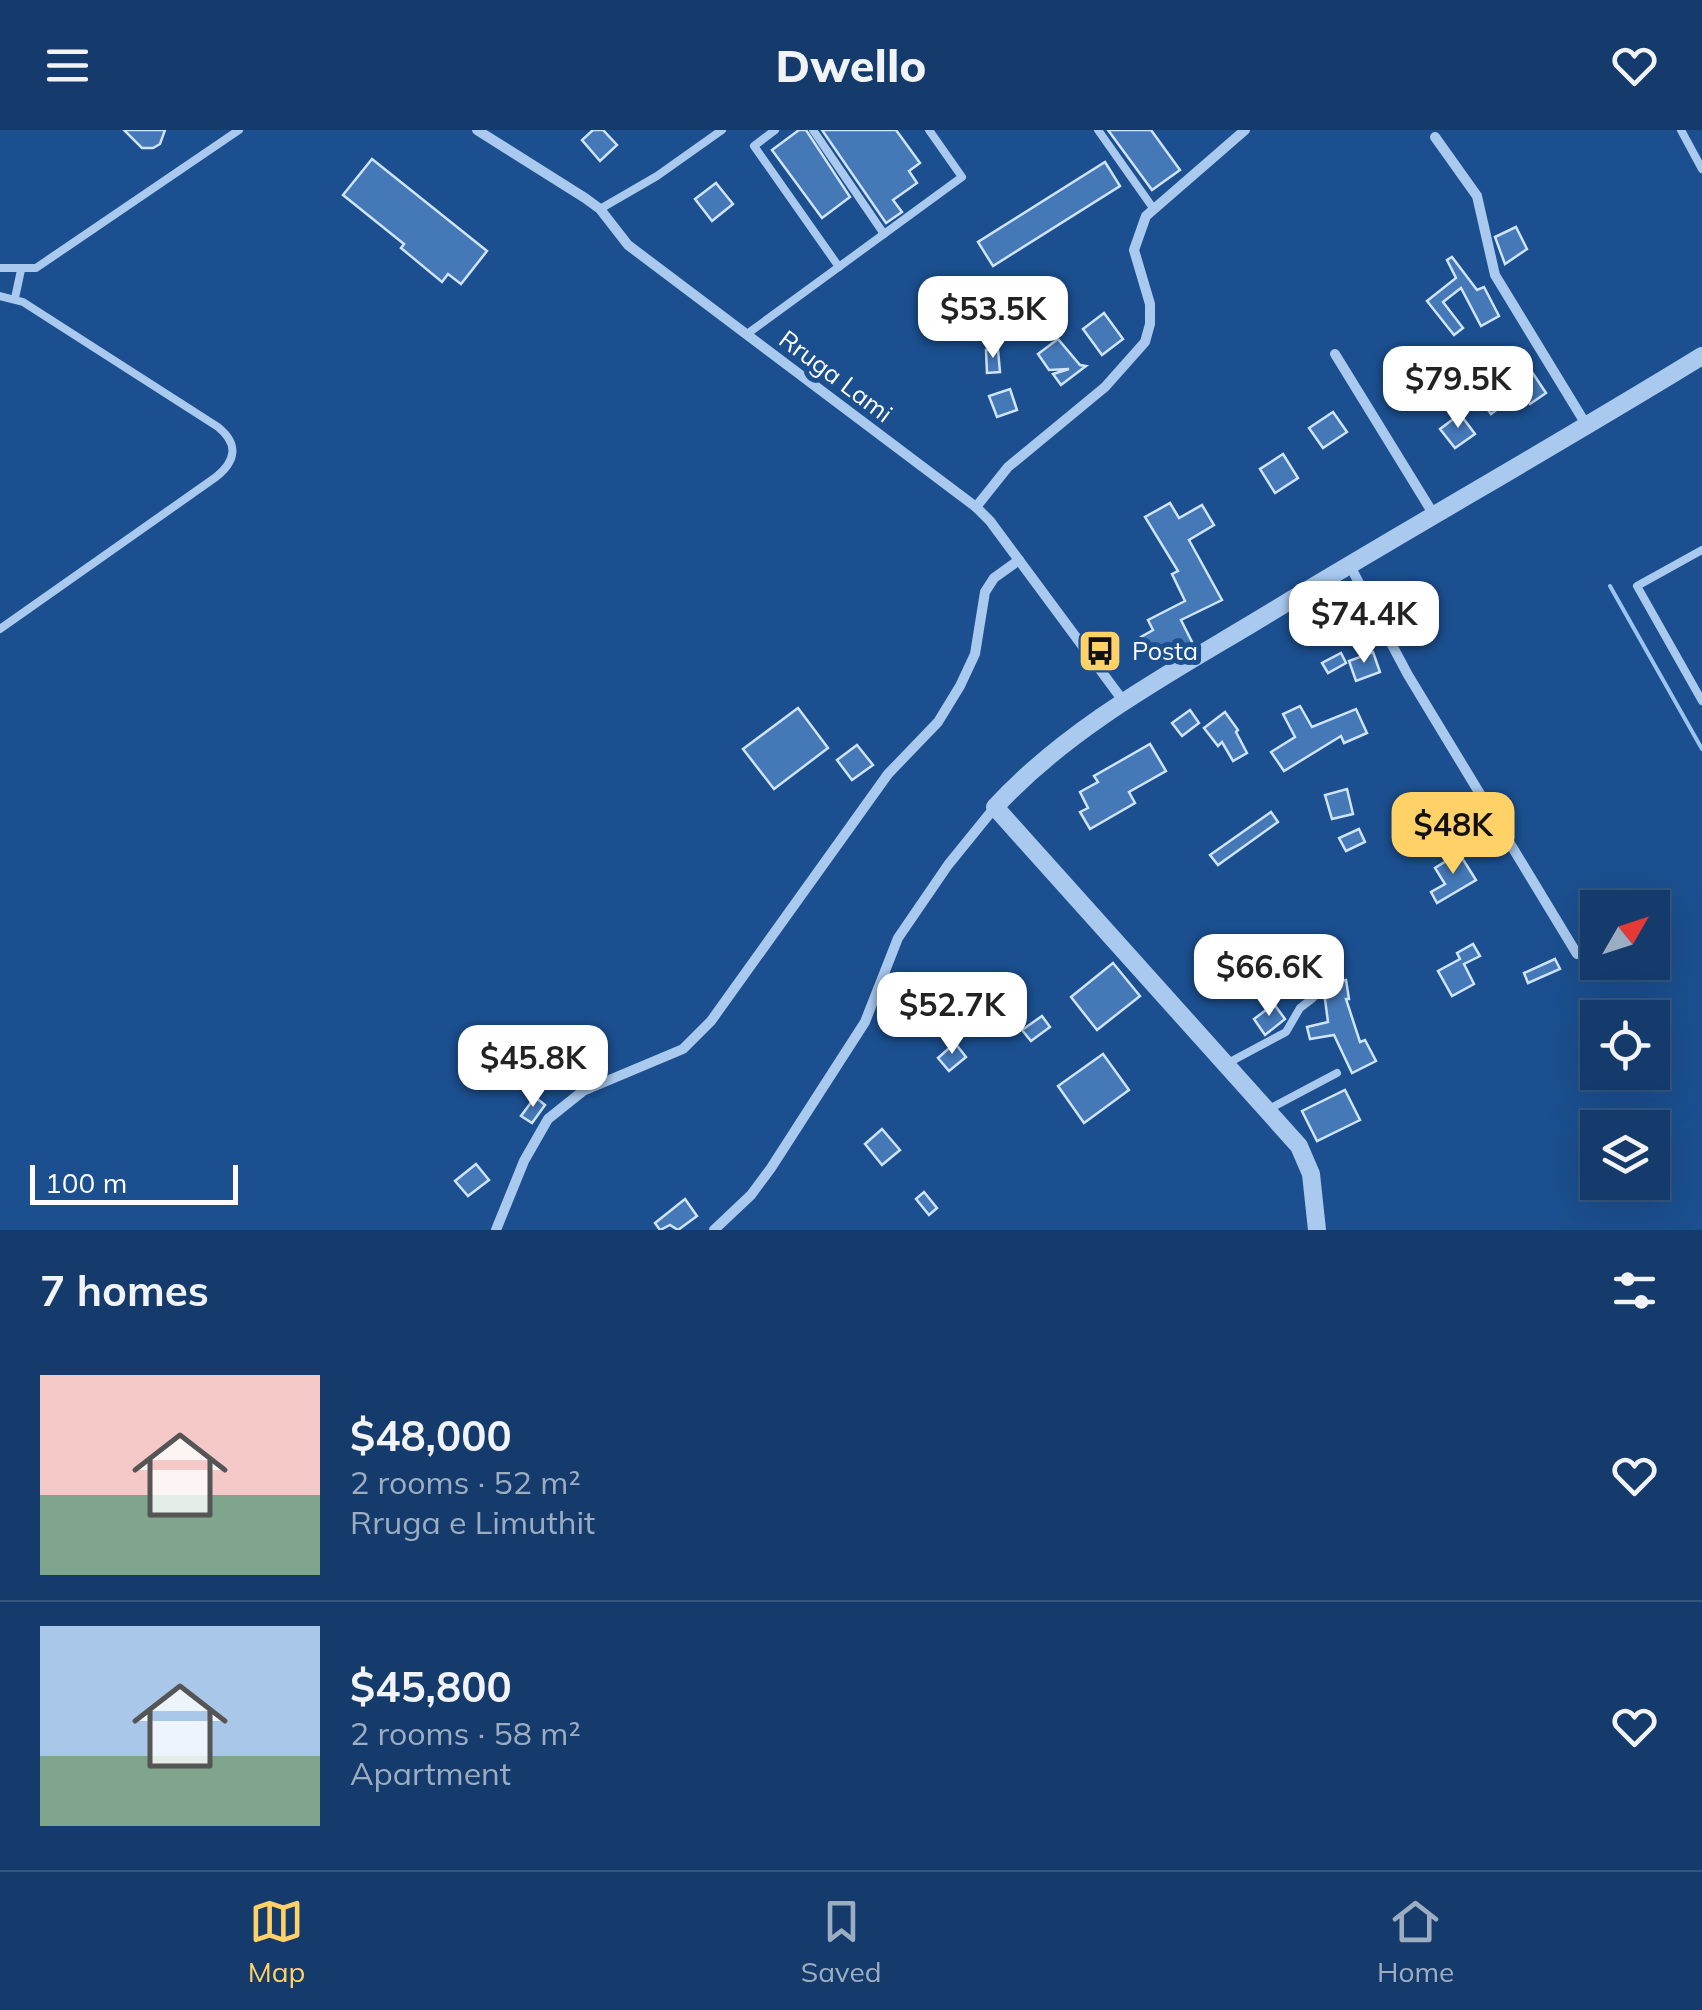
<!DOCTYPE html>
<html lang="en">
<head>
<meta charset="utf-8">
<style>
	:root { --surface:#143b6b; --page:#214673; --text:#f1f3f6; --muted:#9dadc1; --line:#33557e; --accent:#ffd166 }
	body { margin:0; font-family:Mulish,sans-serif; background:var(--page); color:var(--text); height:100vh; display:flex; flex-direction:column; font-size:38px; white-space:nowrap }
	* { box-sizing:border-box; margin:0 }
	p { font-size:32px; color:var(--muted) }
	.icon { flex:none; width:55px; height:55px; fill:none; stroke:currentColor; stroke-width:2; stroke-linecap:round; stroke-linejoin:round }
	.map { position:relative; height:1100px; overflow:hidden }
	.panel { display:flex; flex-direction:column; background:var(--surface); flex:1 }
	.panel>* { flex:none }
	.needle { width:65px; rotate:51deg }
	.buttons { position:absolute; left:1580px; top:760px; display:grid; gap:20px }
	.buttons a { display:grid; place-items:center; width:90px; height:90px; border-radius:0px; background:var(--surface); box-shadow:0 10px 40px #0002,0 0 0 2px var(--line); font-size:50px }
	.scale { position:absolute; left:30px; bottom:25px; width:208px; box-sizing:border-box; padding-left:10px; border:5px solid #fff; border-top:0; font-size:28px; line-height:35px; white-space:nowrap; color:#fff; -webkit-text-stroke:8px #1b4f8f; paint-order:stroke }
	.price { position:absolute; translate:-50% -85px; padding:0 22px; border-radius:20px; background:#fff; color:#222; font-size:32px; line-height:65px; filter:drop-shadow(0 2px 5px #0008) }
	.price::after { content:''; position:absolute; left:50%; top:60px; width:30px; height:22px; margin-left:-15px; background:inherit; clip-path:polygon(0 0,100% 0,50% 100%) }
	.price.selected { background:var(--accent); color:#111 }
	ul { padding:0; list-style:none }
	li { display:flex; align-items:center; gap:30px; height:250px; padding:0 40px }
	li+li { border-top:2px solid var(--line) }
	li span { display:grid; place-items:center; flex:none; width:280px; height:200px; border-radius:0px; color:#555 }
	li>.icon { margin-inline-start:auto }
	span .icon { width:120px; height:120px; fill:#fffc; stroke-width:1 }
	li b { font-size:42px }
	h2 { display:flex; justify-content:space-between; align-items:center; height:120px; padding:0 40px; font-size:42px }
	header { display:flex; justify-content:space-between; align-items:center; height:130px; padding:0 40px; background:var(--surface); font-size:45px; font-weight:800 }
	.dock { display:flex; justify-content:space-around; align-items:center; height:140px; border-top:2px solid var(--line); background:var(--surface); font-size:28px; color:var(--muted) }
	.dock a { display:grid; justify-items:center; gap:5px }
	.dock .selected { color:var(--accent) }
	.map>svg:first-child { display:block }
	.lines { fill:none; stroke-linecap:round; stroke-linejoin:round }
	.stream { stroke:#9cc4f0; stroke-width:4 }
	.building { fill:#4478b7; stroke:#cfe3fa; stroke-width:2.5 }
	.service { stroke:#a9c9ee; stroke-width:8 }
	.minor { stroke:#a9c9ee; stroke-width:10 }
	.tertiary { stroke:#a9c9ee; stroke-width:18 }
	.labels { text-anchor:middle; stroke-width:10; stroke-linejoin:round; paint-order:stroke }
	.street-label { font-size:25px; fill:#fff; stroke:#1b4f8f }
	.poi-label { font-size:25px; fill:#fff; stroke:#1b4f8f; text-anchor:start }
</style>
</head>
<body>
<header><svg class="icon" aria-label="menu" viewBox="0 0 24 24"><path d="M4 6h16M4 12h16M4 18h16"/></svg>Dwello<svg class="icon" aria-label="heart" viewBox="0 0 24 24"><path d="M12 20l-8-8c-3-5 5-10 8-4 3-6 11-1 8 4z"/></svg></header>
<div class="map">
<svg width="1702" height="1100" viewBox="0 0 1702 1100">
	<rect width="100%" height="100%" fill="#1b4f8f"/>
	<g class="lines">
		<!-- stream -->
		<polyline class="stream" points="1610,456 1702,619"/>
	</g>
	<!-- building -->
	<g class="building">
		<polygon points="124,0 165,0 160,14 153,18 142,18"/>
		<polygon points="593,0 603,0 617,15 600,31 582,10"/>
		<polygon points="799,0 806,0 850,67 822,88 772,20"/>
		<polygon points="822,0 896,0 920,33 909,41 917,53 893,70 902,82 886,93"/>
		<polygon points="1108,0 1151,0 1180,40 1152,60"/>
		<polygon points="372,29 487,121 461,154 448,144 442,152 401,118 404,114 343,65"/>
		<polygon points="1105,32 1120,56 993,136 978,112"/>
		<polygon points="716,53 733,74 712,91 695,69"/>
		<polygon points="1516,97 1527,119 1505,134 1495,107"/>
		<polygon points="1452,127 1477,160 1484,157 1499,186 1481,196 1461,158 1443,172 1463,198 1454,205 1427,171 1456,148 1447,130"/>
		<polygon points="1104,183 1123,209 1102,225 1083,199"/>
		<polygon points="1058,209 1080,235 1086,236 1061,255 1053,244 1069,239 1049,240 1038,224"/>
		<polygon points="986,220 998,220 1000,242 987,243"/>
		<polygon points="1532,242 1546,263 1530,274 1522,261 1491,284 1477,265 1497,251 1504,260"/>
		<polygon points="1010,259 1017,280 997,287 989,266"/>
		<polygon points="1333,282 1347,302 1323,318 1309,298"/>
		<polygon points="1460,284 1475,304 1455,318 1440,299"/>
		<polygon points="1283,324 1298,348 1275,363 1260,339"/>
		<polygon points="1170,373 1179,388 1202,375 1214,395 1189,410 1222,470 1181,490 1193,514 1167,527 1162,518 1152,524 1141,507 1153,500 1148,490 1185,471 1172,444 1178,441 1145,387"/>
		<polygon points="1373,522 1380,542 1356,551 1349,531"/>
		<polygon points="1341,523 1346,533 1328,543 1322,533"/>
		<polygon points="1300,576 1312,597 1356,579 1367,603 1344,613 1341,606 1284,641 1271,622 1295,607 1283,584"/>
		<polygon points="798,578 828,618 774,659 743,619"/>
		<polygon points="1190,580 1199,593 1182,606 1172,593"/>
		<polygon points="1225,582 1238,600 1236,602 1247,623 1233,631 1222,612 1218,616 1204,598"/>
		<polygon points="1150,614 1166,641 1129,662 1135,673 1090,699 1080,682 1088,678 1080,662 1098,652 1094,646"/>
		<polygon points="857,615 873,635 852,650 837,630"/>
		<polygon points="1347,659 1353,684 1332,689 1325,665"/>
		<polygon points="1271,682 1278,692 1218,735 1210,725"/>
		<polygon points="1359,699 1365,712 1346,721 1339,708"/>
		<polygon points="1459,723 1476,750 1437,773 1431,762 1445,754 1435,738"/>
		<polygon points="1473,814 1480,826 1464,834 1474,854 1452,866 1438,841 1460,829 1457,823"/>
		<polygon points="1555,829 1560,839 1528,853 1524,843"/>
		<polygon points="1113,833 1140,866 1097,900 1071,867"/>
		<polygon points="1346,850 1349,869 1346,869 1360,912 1365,910 1376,931 1352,943 1334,905 1310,909 1307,897 1328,892 1323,854"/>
		<polygon points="1010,854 1025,872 1004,886 991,871"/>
		<polygon points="1274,874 1285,889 1265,905 1254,889"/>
		<polygon points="1042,886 1050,897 1031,911 1022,900"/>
		<polygon points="955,913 966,927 949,941 938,928"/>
		<polygon points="1103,924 1129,960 1084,993 1058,956"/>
		<polygon points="1345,960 1360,990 1317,1011 1302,981"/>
		<polygon points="535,967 545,975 532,993 521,986"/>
		<polygon points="882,999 900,1020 882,1035 865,1014"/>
		<polygon points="476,1034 489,1050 468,1066 455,1051"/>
		<polygon points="924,1062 937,1078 929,1085 916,1069"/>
		<polygon points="685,1069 697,1086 678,1100 670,1095 660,1100 655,1093"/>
	</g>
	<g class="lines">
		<!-- service -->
		<g class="service">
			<polyline points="775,0 754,16 839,137"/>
			<polyline points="813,0 884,104"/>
			<polyline points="1098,0 1153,78"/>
			<polyline points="1681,0 1702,39"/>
			<polyline points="600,79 657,46 722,0"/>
			<polyline points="0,138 36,138 239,0"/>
			<path d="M0 166 23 172 218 297C239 314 236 331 216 347L0 499"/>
			<polyline points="15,168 21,140"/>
			<polyline points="747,204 962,47 929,0"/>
			<polyline points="1702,420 1637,456 1702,571"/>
			<polyline points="1228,933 1286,902 1300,878 1313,868"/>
			<polyline points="1267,980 1337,943"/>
		</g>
		<!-- minor -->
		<g class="minor">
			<polyline points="477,0 585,68 600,79 628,115 976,377 990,391 1124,572"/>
			<polyline points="1435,7 1477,66 1495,145 1587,296"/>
			<polyline points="1335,224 1434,385"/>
			<polyline points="976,377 1008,337 1105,257 1145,212 1150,194 1150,174 1134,120 1146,86 1245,0"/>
			<polyline points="1349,434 1408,545 1577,824"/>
			<polyline points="496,1100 524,1031 548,989 583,961 683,919 711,891 888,644 938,592 960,556 975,524 985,462 994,448 1019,430"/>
			<polyline points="714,1100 751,1065 771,1038 865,892 898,808 948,735 995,677"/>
		</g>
		<!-- tertiary -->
		<path class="tertiary" d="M1317 1100 1311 1044 1299 1016 995 677C1067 599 1163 547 1253 493 1402 402 1554 317 1702 226"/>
	</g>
	<!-- icons -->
	<defs>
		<symbol id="bus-square" viewBox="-11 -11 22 22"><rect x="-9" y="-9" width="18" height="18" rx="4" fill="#ffd166" stroke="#1b4f8f"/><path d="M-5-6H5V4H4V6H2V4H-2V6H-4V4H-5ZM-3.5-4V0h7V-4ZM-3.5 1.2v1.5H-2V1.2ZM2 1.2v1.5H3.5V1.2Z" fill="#111"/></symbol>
	</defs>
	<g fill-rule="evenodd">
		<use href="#bus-square" x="1075" y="496" width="50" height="50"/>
	</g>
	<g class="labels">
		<!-- street labels -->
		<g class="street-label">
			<text transform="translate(836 246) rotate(37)" y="9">Rruga Lami</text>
		</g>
		<!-- poi labels -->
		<g class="poi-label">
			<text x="1132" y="530">Posta</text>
		</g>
	</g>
</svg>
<div class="buttons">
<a><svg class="needle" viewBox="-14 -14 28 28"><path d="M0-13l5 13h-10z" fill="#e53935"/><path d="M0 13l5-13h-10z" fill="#9dadc1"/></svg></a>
<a><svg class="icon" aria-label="locate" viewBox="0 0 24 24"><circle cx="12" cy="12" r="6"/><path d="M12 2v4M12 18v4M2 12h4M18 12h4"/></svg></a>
<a><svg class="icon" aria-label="layers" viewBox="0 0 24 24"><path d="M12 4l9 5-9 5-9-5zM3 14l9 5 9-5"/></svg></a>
</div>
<div class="scale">100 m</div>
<b class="price" style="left:993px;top:231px">$53.5K</b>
<b class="price" style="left:1458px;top:301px">$79.5K</b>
<b class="price" style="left:1364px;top:536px">$74.4K</b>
<b class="price selected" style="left:1453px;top:747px">$48K</b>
<b class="price" style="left:1269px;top:889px">$66.6K</b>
<b class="price" style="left:952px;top:927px">$52.7K</b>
<b class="price" style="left:533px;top:980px">$45.8K</b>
</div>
<section class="panel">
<h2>7 homes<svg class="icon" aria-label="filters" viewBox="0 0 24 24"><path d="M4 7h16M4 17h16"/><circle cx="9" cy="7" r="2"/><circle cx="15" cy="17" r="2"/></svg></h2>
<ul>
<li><span style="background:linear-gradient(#f6c9c9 60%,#7fa58c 0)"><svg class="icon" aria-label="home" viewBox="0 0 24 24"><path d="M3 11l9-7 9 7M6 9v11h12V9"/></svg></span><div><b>$48,000</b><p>2 rooms · 52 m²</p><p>Rruga e Limuthit</p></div><svg class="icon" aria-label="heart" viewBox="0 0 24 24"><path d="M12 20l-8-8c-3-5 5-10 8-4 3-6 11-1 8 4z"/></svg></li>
<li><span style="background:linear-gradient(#a9c7e8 65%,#7fa58c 0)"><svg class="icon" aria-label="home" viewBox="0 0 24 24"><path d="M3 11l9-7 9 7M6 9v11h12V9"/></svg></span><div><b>$45,800</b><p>2 rooms · 58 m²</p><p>Apartment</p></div><svg class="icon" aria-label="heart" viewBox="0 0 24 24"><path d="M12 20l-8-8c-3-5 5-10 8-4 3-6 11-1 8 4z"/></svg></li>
</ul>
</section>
<nav class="dock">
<a class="selected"><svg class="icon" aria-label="map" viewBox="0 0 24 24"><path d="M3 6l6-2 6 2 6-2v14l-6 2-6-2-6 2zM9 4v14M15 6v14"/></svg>Map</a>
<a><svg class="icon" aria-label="saved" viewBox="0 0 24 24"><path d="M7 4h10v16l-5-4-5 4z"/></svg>Saved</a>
<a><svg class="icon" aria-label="home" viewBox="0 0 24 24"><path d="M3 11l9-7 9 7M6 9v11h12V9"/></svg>Home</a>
</nav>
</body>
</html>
